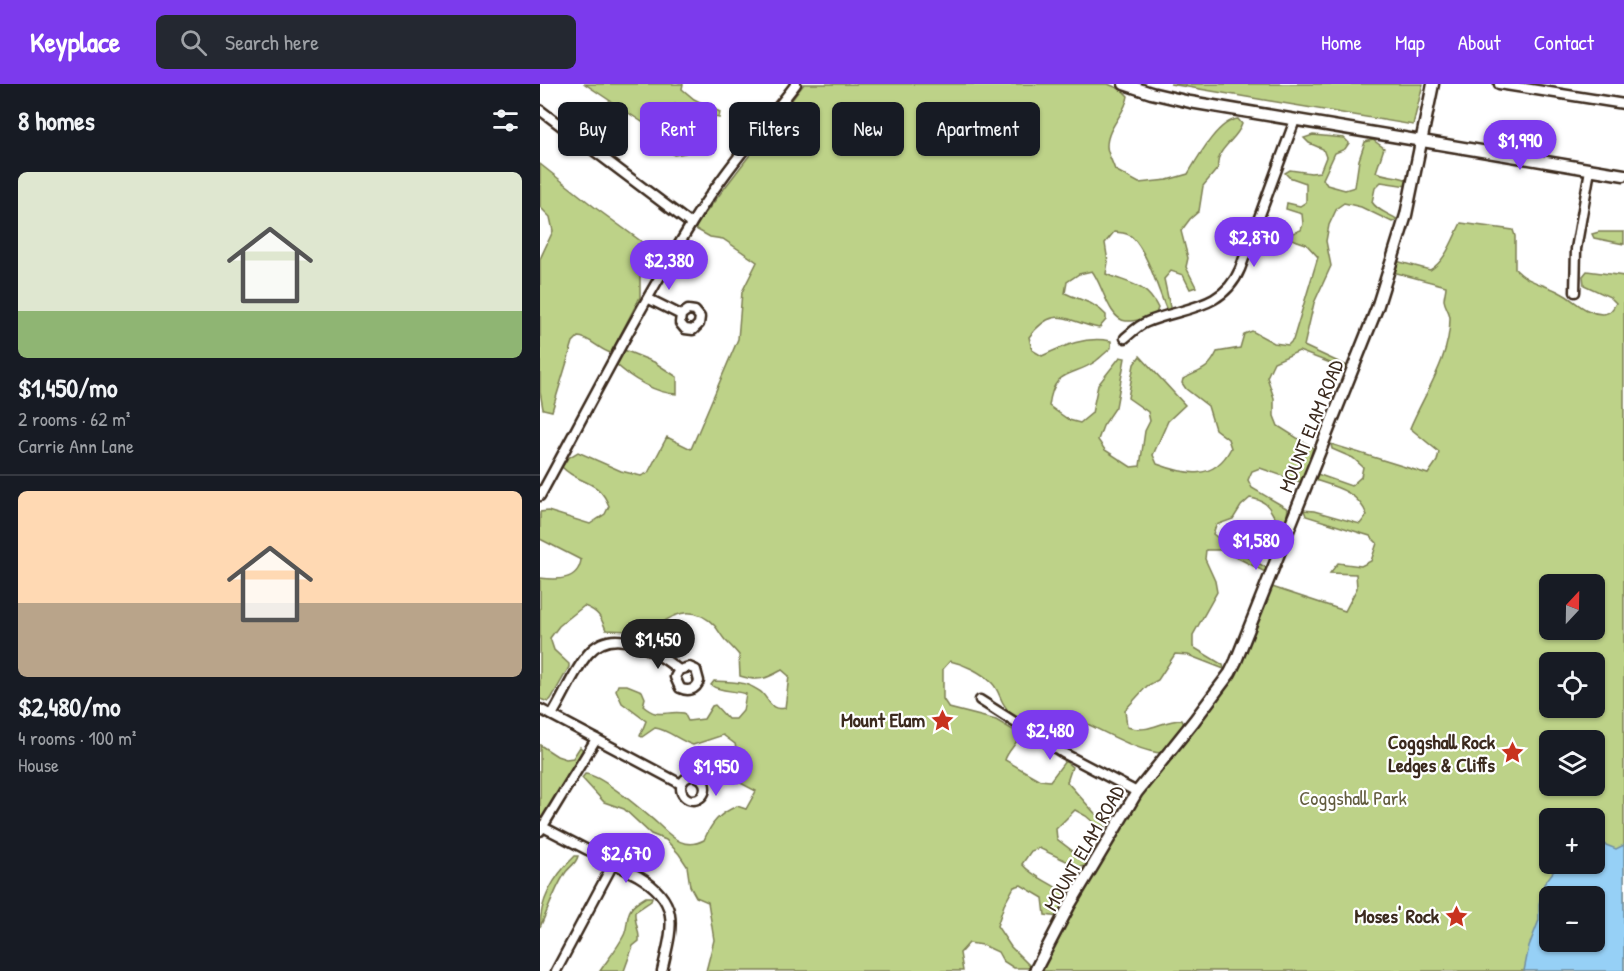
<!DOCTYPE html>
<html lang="en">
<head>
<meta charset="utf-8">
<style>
	:root { --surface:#171b24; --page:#242831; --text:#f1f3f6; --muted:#9ea1a6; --line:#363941; --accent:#7c3aed }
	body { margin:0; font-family:"Patrick Hand",sans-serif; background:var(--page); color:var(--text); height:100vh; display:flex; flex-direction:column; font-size:22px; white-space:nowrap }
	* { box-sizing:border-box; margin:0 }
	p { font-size:20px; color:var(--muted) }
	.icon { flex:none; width:33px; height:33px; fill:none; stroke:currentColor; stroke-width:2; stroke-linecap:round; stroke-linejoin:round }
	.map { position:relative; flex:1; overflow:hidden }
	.drawer { display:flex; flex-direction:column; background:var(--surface); width:540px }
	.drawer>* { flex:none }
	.banner { position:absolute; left:18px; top:18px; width:570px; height:54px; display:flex; gap:12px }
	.needle { width:39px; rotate:22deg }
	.tools { position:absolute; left:999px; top:490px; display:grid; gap:12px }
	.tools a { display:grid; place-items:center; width:66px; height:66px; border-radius:9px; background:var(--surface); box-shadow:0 2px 4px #0004; font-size:30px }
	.price { position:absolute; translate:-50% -51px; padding:0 14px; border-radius:21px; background:var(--accent); color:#fff; font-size:20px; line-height:39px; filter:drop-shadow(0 2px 3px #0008) }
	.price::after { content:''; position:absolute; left:50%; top:36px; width:18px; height:14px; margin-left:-9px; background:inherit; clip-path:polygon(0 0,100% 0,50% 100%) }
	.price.selected { background:#222; color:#fff }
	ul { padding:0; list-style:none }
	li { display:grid; align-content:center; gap:12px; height:318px; padding:0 18px }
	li+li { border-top:2px solid var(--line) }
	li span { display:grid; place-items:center; height:186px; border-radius:9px; color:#555 }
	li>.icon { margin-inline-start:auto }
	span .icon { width:108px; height:108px; fill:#fffc; stroke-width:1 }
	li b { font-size:26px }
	h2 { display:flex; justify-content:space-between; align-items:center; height:72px; padding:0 18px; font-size:26px }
	.tag { padding:0 21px; border-radius:9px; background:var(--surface); box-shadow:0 2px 4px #0004; font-size:21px; line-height:54px }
	.tag.selected { background:var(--accent); color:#fff }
	header { display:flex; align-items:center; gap:36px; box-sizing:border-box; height:84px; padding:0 30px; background:var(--accent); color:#fff }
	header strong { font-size:28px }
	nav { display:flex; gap:33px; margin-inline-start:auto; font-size:21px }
	.search { width:420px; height:54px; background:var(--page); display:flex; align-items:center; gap:15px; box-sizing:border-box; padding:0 21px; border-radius:9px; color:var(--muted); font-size:22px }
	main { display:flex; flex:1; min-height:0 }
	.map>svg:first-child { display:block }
	.green { fill:#bdd288; stroke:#7c7e53; stroke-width:1.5; fill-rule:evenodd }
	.water { fill:#96d0f6; stroke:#728ea0; stroke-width:1.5; fill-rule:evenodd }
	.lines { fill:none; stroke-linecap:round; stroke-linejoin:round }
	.minor-casing { stroke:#3b2a1e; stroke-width:13 }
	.major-casing { stroke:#3b2a1e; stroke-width:15 }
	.minor { stroke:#fff; stroke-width:8 }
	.major { stroke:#fff; stroke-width:10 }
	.labels { text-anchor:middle; stroke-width:4.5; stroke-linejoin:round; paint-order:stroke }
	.street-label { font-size:20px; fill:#3b2a1e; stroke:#fff }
	.poi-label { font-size:20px; font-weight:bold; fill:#3b2a1e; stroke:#fff; text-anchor:end }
	.park-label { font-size:20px; fill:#625c3e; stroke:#fff }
</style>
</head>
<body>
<header>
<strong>Keyplace</strong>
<div class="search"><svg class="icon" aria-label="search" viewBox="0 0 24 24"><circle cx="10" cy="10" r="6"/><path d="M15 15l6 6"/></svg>Search here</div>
<nav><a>Home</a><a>Map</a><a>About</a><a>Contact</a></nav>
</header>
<main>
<section class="drawer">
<h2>8 homes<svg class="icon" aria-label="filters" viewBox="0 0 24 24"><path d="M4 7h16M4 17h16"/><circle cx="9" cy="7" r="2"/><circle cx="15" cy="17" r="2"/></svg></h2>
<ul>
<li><span style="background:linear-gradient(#dfe7d0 75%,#8fb573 0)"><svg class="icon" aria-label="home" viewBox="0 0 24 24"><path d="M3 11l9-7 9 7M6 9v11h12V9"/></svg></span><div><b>$1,450/mo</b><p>2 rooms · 62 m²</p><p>Carrie Ann Lane</p></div></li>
<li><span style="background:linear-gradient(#ffd9b3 60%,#b9a48a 0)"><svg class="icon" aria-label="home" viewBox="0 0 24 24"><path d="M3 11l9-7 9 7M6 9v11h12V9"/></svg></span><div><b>$2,480/mo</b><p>4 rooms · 100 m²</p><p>House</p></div></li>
</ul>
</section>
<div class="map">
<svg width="1084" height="887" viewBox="0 0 1084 887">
	<rect width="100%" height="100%" fill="#fff"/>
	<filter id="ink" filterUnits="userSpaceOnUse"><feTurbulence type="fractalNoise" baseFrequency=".0167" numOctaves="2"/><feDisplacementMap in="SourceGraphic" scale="12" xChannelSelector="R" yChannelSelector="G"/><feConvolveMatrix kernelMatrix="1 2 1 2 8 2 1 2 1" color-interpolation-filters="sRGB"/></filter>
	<g filter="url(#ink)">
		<!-- green -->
		<g class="green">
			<polygon points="45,0 143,0 142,5 154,15 180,28 179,34 135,20 126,28 126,39 151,49 154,60 145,69 134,71 105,40"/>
			<path d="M264 0H568L582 6 588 12C586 29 567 43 567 62 567 69 573 79 575 86L599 99 627 96 648 90C657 75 678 36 698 35L702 40C696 58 675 64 678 84L663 102 659 127 650 135 641 147 648 174 646 183 656 203 650 205 643 191 631 187 624 195 630 223V227H627C618 206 608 169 592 153 587 148 580 149 574 148L565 159 568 178 566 190C589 200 606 199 618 224L615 232C606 234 595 238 586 237 569 236 562 199 552 187L539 190 527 198 525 209C542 217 553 217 566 231V236L559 244C526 238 515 219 489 253L492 266 502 272C525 261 546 252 571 257V264C566 268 561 273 556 277 532 294 514 283 509 322L529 336 540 339 552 329 558 301 580 273 585 274 576 323 563 342 558 356 565 366 591 383 600 382 605 347 610 337 608 328 588 314 594 280 600 272 645 321 628 337 613 371 617 380C647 391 674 397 691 364L688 355 675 345 668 322 646 305 642 299 643 295C660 286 668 287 677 268L700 264 704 250 712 247 734 259 748 261 753 256 778 173 766 160 726 146 728 140 750 150 761 146 763 140 762 130 746 125 747 119 760 122 766 118V99L749 93 745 89 750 86 771 89 780 88 786 73 783 65 769 59 764 54 773 51 804 54 809 59 805 65 795 69 783 95 787 101 805 106 815 103 819 76 825 58 833 56 844 64 836 88C847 93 859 91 870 97L867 102 841 98 835 104 832 118C838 128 849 129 858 136L852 138 821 123 804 119 797 124 789 141 786 157 791 182 774 219 764 262 807 282 806 285 759 267 734 278 727 293 734 314V332L738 342 773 364 764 395 760 398 720 384 712 387 708 396 712 404 748 425 746 436 741 440C728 431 735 418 710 414L701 422 693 435 676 441 673 450 684 459 725 483 728 487 725 488 692 471 680 466H666L665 475 675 497 677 508 653 551V563L683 581 684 585 648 571 635 570 618 596 607 602 585 626 587 643C611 650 620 636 642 636L645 643 624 669C599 670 551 640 526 630 511 638 514 647 502 654 488 646 471 633 463 619 459 612 458 605 452 599 441 588 424 580 410 577L403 585V615L409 624 456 636 480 650C477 661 468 666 465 676L500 696 510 697 525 677 532 683 527 698 560 735 565 743 560 744 546 732 535 726 516 745 517 755 548 779 546 782 539 783 499 764 491 767 482 780C495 796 517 799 529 814L519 833 505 831 503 814 481 801 474 803 464 821 457 842 471 863 492 884H474L463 877 458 868 443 861 429 859 420 869 423 887H166L174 856 168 818 156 813 150 802 147 782 139 770 126 756 111 750 84 725 64 718 42 694 45 690C61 690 103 727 117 739 131 752 143 767 164 756 172 738 179 730 197 722L206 725 216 707 193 695 181 693V691L191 686 197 667 195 660 183 651 153 661C140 657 127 645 115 644L102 653 100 652 106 637 82 619 76 606 78 601H87L102 607 105 614 103 622C119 636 125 626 144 629L148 637 164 635 172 622 175 621 188 635H196L203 627 206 610C195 606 179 608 171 601L174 597C185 598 198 597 209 601 212 603 219 606 222 609 230 617 230 627 245 624L249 592 242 586C226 595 218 598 200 592L199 571C195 566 191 562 186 557 182 553 179 547 175 542 153 519 129 529 111 550L104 551 90 547 66 546C61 533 58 527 44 522L19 542 10 554 14 566 29 580V583L11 615 8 618 0 615V494C17 496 38 497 41 476L0 455V428L8 427 50 440 65 430 69 422C58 394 39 401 22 383L28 374 38 368 81 387 101 392 108 389 127 353 151 365 198 255 202 208 217 178 183 155 170 153 154 144Z"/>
			<polygon points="630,0 883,0 873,41"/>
			<path d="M0 80 57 125 113 166 100 193V213L71 269C59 266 50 253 38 253L33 258 12 327 3 325 0 308V175L13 147 10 133 0 123Z"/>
			<path d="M921 139 973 146 975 152V185C988 199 1005 200 1021 209 1035 216 1044 229 1062 230 1070 230 1073 225 1076 219L1070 213 1044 201 1043 192 1047 187 1084 192V887H495L597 708 690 589 726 501 805 527 817 504 816 490 790 489 798 479 821 482 831 477 837 459 830 452 766 432 764 426 774 427 820 440 827 431C818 408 797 403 775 396L777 390 811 402 821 393 823 383 813 374 792 365 791 360 888 390 897 377 899 368 870 344C885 308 910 275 910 234 910 228 905 223 904 216 904 212 906 206 906 202L849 187 852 176 890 186C906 177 913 154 921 139ZM1010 501H1054V546H1010ZM1010 579H1054V624H1010ZM1010 657H1054V702H1010ZM1010 735H1054V780H1010ZM1010 813H1054V858H1010Z"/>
			<polygon points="1059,148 1084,148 1084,160 1054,154 1052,150"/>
			<path d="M84 266 114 278 137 293V310C117 310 90 294 75 279L78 271Z"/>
			<polygon points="0,661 17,672 26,675 33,674 40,663 43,666 41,673 0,738"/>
			<path d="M35 772H38C36 781 28 783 24 791 14 807 8 826 0 843 0 815 15 791 35 772Z"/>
			<path d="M106 813H112L111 817 95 828C94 838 100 847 99 857L93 862 84 887H60C68 875 77 865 84 851 88 843 86 832 91 825 94 820 101 816 106 813Z"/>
		</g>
		<!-- water -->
		<path class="water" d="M1061 759 1076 765 1084 761V887H984L989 862 999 836V820L1004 800 1019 780H1054L1055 760ZM1010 813H1054V858H1010Z"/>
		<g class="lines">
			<defs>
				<g id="minor">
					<polyline points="959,0 1084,20"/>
					<polyline points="0,26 151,140"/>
					<polyline points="1035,208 1036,165 1050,86"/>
					<polyline points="109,215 141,231 140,239 145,245 153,246 159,240 160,233 155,227 148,226 141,231"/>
					<path d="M585 254C592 248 599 241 607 238 643 223 683 226 700 185L755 36"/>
					<path d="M0 412C49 322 96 230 150 142 180 92 220 47 256 0"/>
					<polyline points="440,616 523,669 597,708"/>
					<polyline points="0,625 141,700"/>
					<path d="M12 631C24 612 33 588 48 570 74 539 115 567 139 586L135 593 140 604C148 608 156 606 159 597L156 586 149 583 139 586"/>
					<circle cx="153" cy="704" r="12"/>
					<path d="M3 743 98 792C142 818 132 844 122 887"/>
					<polyline points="0,747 56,655"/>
					<polyline points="16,887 73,780"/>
				</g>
				<g id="major">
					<polyline points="584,0 611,9 650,18 1084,91"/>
					<polyline points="495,887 529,822 597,708 654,637 690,589 696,577 837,224 866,131 893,0"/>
				</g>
			</defs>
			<!-- minor casing -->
			<use href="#minor" class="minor-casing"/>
			<!-- major casing -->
			<use href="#major" class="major-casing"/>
			<!-- minor -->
			<use href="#minor" class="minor"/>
			<!-- major -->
			<use href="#major" class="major"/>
		</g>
	</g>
	<!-- icons -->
	<defs>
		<symbol id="sight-bare" viewBox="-9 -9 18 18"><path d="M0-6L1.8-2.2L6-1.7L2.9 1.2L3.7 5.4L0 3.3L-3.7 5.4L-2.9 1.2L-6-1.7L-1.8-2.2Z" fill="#c8321e" stroke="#fff" stroke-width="2.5" paint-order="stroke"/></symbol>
	</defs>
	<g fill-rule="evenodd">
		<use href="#sight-bare" x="386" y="620" width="33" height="33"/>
		<use href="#sight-bare" x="956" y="652" width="33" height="33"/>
		<use href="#sight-bare" x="900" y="816" width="33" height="33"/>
	</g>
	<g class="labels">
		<!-- street labels -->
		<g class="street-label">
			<text transform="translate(771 342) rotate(-68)" y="7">MOUNT ELAM ROAD</text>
			<text transform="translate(544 764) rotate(-60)" y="7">MOUNT ELAM ROAD</text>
		</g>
		<!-- poi labels -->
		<g class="poi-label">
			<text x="385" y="643">Mount Elam</text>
			<text x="955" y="665">Coggshall Rock<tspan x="955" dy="23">Ledges &amp; Cliffs</tspan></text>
			<text x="899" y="839">Moses' Rock</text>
		</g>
		<!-- park labels -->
		<g class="park-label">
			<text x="813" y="721">Coggshall Park</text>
		</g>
	</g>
</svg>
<div class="tools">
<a><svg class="needle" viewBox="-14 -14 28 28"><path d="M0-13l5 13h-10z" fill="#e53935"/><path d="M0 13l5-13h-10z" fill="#9ea1a6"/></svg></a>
<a><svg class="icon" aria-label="locate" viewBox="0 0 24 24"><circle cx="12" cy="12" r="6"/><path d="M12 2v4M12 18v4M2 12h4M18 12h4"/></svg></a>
<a><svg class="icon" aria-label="layers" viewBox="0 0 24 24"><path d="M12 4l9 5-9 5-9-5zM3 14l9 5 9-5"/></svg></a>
<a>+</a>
<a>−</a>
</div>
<b class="price" style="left:980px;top:87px">$1,990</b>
<b class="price" style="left:714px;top:184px">$2,870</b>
<b class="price" style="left:129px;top:207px">$2,380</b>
<b class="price" style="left:716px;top:487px">$1,580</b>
<b class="price selected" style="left:118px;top:586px">$1,450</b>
<b class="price" style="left:510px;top:677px">$2,480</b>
<b class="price" style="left:176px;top:713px">$1,950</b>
<b class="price" style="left:86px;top:800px">$2,670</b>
<div class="banner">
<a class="tag">Buy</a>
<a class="tag selected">Rent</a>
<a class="tag">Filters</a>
<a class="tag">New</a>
<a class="tag">Apartment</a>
</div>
</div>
</main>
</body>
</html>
